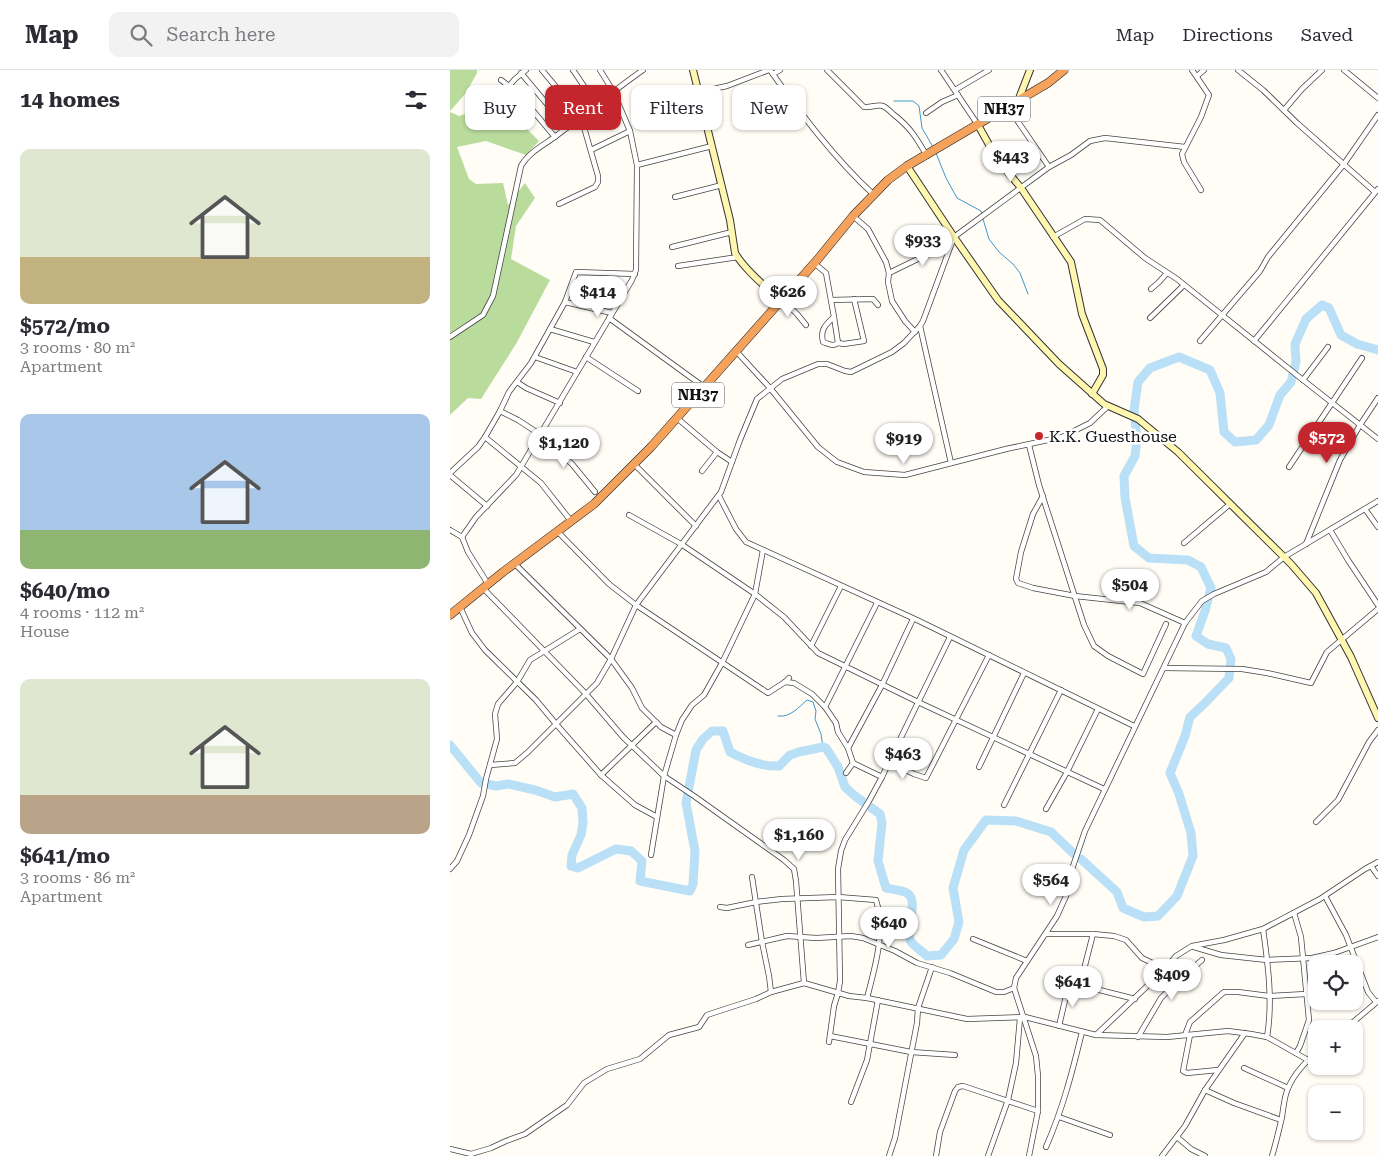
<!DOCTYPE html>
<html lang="en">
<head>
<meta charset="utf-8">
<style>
	:root { --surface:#fff; --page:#f2f2f3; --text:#2b2b33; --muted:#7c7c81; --line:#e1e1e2; --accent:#c4262e }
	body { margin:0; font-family:"Roboto Serif",serif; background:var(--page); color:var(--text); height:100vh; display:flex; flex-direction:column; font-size:19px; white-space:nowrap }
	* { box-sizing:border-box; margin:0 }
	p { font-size:16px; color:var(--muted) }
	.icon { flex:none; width:28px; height:28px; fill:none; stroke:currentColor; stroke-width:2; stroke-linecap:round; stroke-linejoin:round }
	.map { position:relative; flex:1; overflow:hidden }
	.sheet { display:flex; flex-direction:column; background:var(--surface); width:450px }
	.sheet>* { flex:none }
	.guide { position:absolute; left:15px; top:15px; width:475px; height:45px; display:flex; gap:10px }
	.controls { position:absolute; left:858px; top:885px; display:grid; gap:10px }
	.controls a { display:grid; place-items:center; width:55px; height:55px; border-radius:10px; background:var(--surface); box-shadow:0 1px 4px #0004; font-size:25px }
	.price { position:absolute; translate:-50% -42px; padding:0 11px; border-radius:18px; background:#fff; color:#222; font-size:16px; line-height:32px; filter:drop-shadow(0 1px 2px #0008) }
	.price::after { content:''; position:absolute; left:50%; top:30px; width:15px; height:11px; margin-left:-8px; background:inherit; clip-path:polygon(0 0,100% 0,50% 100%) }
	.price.active { background:var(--accent); color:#fff }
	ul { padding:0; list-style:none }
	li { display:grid; align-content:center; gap:10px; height:265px; padding:0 20px }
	li span { display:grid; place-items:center; height:155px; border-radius:10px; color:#555 }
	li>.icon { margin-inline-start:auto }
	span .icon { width:90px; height:90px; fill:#fffc; stroke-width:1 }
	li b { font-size:21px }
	h2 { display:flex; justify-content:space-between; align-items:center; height:60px; padding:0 20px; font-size:21px }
	.pill { padding:0 18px; border-radius:10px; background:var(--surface); box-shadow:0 1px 4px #0004; font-size:18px; line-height:45px }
	.pill.active { background:var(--accent); color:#fff }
	header { display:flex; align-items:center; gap:30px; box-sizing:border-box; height:70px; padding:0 25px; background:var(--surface); border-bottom:1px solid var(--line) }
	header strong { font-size:24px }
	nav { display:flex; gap:28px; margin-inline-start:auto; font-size:18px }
	.search { width:350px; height:45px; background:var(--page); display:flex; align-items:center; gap:12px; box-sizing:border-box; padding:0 18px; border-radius:10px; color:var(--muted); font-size:19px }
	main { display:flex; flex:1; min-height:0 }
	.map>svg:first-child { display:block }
	.forest { fill:#b9dc9c }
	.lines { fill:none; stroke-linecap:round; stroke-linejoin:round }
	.stream { stroke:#3f96cf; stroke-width:1 }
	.river { stroke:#b9e0f7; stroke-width:9 }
	.street-casing { stroke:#444; stroke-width:6 }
	.secondary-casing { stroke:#333; stroke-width:8 }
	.highway-casing { stroke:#222; stroke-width:9 }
	.street { stroke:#fff; stroke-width:4.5 }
	.secondary { stroke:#fff6b0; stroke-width:6 }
	.highway { stroke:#f5a25d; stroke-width:8 }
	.poi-dot { fill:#c4262e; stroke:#fff; stroke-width:2 }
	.labels { text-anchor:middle; stroke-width:5; stroke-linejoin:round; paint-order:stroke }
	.shield { fill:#fff; stroke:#585858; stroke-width:1 }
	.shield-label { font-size:15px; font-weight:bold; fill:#111 }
	.poi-label { font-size:16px; fill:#111; stroke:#fff; text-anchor:start }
</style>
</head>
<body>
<header>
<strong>Map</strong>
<div class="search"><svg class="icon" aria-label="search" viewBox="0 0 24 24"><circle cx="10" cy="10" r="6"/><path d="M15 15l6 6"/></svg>Search here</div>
<nav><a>Map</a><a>Directions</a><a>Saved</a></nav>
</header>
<main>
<section class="sheet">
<h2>14 homes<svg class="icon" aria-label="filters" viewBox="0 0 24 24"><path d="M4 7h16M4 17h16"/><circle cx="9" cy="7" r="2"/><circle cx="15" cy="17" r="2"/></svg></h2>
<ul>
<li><span style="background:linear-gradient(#dfe7d0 70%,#c2b280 0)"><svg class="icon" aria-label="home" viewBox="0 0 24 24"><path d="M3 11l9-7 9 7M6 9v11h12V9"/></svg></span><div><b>$572/mo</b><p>3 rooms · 80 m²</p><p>Apartment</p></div></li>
<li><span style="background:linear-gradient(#a9c7e8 75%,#8fb573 0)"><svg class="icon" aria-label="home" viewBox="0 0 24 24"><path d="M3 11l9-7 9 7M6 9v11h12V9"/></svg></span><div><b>$640/mo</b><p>4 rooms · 112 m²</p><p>House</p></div></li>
<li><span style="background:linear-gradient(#dfe7d0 75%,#b9a48a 0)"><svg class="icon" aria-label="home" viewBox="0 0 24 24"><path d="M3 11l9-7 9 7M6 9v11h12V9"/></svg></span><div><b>$641/mo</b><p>3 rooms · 86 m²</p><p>Apartment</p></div></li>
</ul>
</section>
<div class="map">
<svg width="928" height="1086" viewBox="0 0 928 1086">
	<rect width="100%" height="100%" fill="#fffdf5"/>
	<!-- forest -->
	<g class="forest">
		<polygon points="0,0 27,0 27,3 16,23 0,41"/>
		<polygon points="45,34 65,47 89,71 76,85 36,71 7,77 19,109 26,114 53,113 58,135 75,113 85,128 66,156 61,189 100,210 66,274 31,329 18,328 0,345 0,42 9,46"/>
	</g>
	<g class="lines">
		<!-- stream -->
		<g class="stream">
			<polyline points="444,31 463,31 469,36 472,58 483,77"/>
			<polyline points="486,83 496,108 507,128 531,141 532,145"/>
			<polyline points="533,149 539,169 549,182 563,194 570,203 578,224"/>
			<path d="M328 646C340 648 349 637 357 630L363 632 366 641 365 649 371 664 373 677"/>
		</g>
		<!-- river -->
		<g class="river">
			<path d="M0 675 31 713 46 716 58 714 85 720 105 727 123 724 132 738 133 753 131 765 122 785 121 796 128 798 166 779 181 781 192 791 190 811 240 821 243 814 245 781 236 733 246 680 253 669 262 661H273L280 682C295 690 312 697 329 696L340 685 349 682 373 677 376 678 388 697 395 717 405 726 430 744 432 753 428 791 436 818C442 819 449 820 455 822 471 828 455 857 460 870 463 876 472 881 477 886L491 885 504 869 509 852 503 818 514 780 536 750 566 751 601 762 624 784"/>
			<polyline points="631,789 667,822 673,838 694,847 708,846 727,826 743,786 741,763 729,724 720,703 735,666 740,647 754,634 779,608 781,589 776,578 758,574 746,566 755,541 761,518 751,497 738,490 699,488 684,476 675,428 674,406 685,386 687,369 684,340 688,312 700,298 729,287 760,300 770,323 774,362 785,372 806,370 819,355 830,325 841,312 846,292 845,274 856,249 872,235 879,238 891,265 907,274 928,280"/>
		</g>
		<defs>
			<g id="street">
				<polyline points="92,0 131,47 148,106 148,112 145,117 109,134"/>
				<polyline points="123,0 146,34"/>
				<path d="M320 0C351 44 384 88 424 125"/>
				<path d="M377 0 414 37C420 38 428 34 433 36 437 38 440 41 443 44 460 57 466 67 477 86"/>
				<polyline points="491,0 528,55"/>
				<polyline points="742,0 759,25 751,47 732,84 734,92 751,120"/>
				<polyline points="788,0 813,20 847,53 925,122"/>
				<polyline points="894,0 928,28"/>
				<polyline points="71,3 117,58"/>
				<polyline points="323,4 330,0"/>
				<polyline points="747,6 754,0"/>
				<polyline points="51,10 68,23 105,67"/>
				<polyline points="505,20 539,0"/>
				<polyline points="248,22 277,16 319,0"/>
				<polyline points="47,30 65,9 76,0"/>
				<polyline points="558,37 599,97"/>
				<polyline points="834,40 852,19 872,0"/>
				<polyline points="476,43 492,32 508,25"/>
				<polyline points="141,80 180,61"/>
				<polyline points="187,95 262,76"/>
				<polyline points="225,127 272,115"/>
				<polyline points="403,146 418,159 436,192 439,203 438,212 442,231 455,251 465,262"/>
				<polyline points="603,167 635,149 650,150 695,188 727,209 848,306 928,369"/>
				<polyline points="222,177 282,162"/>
				<path d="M364 193 376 203 384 247C375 255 370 260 373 272 379 274 383 277 388 273L394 274 414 271 404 229"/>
				<polyline points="228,196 288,187"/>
				<polyline points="439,203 474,186 500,176"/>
				<polyline points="701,219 709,212 717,203"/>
				<polyline points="332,229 347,244 356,255"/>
				<polyline points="381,230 423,229 428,235"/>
				<polyline points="115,232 162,243"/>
				<polyline points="384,247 388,273"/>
				<polyline points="159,248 254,317"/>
				<polyline points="700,248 734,215"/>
				<polyline points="470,256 501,393"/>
				<polyline points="100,259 144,272"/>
				<path d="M0 267 33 245 43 226 71 96C79 82 94 75 106 66 135 44 163 21 193 0"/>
				<polyline points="750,271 810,201 818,187 894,94 928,45"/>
				<polyline points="804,271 928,119"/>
				<polyline points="286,281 320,318 368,377 387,392 414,402 455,405 556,379 612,367 640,353 658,336"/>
				<polyline points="85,287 127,302"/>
				<polyline points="136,287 188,321"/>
				<polyline points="853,310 878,277"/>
				<polyline points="67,312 76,318 110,333"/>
				<polyline points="50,341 68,350 91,365"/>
				<polyline points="227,348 267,382 282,392"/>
				<polyline points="35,367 91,413 121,451"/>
				<polyline points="88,369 113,386 122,394 145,422"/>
				<polyline points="579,375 589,415 634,555 644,576 658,586 693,604 716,554"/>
				<polyline points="184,394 246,456"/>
				<polyline points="839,397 912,288"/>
				<polyline points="252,401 267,382"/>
				<polyline points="0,403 28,377 35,367 50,341 59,322 81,293 115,232 126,202 185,204"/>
				<polyline points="0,405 37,436"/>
				<polyline points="269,426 286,459 296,472 467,550 684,656"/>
				<polyline points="593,426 583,444 571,482 566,509 568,513 583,518 625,526 690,533 735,553"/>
				<polyline points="915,439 928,457"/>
				<polyline points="179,445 231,474 305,524 334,547 368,583 468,632 654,719"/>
				<polyline points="0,460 12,467 18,482 38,514"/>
				<polyline points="880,460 898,490 928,535"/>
				<polyline points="107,461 159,514 186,535 318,623 335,612 339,608"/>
				<polyline points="12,467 26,447 66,405 182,210 186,200 187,95 180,61 163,21 150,0"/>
				<polyline points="734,473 780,434"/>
				<polyline points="856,474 890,390 910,355 928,328"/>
				<polyline points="64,493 161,589 182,618 192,638 211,657 226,665"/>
				<polyline points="33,518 136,624 173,667 214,706 244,726 334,790 344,799 346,811 354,913"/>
				<polyline points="10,537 22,563 35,580 86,630 106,654 151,705 185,735 207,747"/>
				<polyline points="361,576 391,516"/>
				<polyline points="714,598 792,599 817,603 861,613 877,582 928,539"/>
				<polyline points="335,612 344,613 362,624 375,637 386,653 388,662 398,678 403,693 432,707"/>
				<polyline points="375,637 427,533"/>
				<polyline points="398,678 432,615 463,549"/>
				<polyline points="439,692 464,704 476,708 539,585"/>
				<polyline points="40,695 65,693 78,682 147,613 161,589 186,535 271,422 290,370 307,329 332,309 368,294 377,294 395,301 401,302 442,282 454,273 470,256 473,251 504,167 599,97 621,85 640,71 655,68 735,77"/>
				<polyline points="529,697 574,603"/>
				<polyline points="396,703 403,693"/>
				<polyline points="151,705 206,652"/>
				<polyline points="554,735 611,620"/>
				<polyline points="596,739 617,702 648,639"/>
				<polyline points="866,752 888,730 919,672 928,660"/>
				<polyline points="201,785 214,706 226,665 232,650 242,635 254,625 272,593 305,524 313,480"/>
				<polyline points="921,796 928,806"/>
				<polyline points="0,799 7,791 19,765 33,726 36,709 47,669 45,644 48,634 67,612 80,590 130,559"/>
				<polyline points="302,807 312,872 319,906 321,922"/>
				<polyline points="875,826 896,865 918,922 926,932"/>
				<path d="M270 837 277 838 306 832 332 829 388 827 426 830C436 862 425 897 417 928"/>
				<polyline points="844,843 851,867 859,950 850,976 846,983"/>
				<path d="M813 859C818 894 823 932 817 967"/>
				<polyline points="596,864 643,864 664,866 676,870 692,888 715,899 728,911"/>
				<polyline points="523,869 577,891"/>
				<polyline points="298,875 337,866 366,868 401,866 413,868 445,881 467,893 500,903 546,922 554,922 564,918"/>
				<polyline points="744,877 771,885 817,890 862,888 884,883 928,867"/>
				<polyline points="630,915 685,929"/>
				<polyline points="609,956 616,926 630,915 643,864"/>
				<polyline points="895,959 928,931"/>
				<polyline points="646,965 715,899 726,886 742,876 774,870 813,859 870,829 915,799 928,792"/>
				<polyline points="735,965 740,952 774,922 788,922 819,926 856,924"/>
				<polyline points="740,965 733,1001 737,1003 768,1000"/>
				<polyline points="380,966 461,982 505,985"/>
				<polyline points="688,967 711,928 728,911 752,890"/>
				<polyline points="379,972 384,936 388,923 390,911 388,799 391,781 395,770 419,731 432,707 439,692 500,567"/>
				<polyline points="794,998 838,1018"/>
				<polyline points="755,1020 784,1033 831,1050"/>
				<polyline points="401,1032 417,990 428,930"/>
				<polyline points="609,1047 660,1065"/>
				<polyline points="727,1067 741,1079 755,1086"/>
				<path d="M596 1077C613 1038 622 1003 632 962"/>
				<polyline points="0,1079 21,1084 41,1078 56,1071 75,1064 117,1035 134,1013 157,999 190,989 219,965 249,957 257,945 266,942 306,929 321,922 354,913 399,926 417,928 517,949 575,947 646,965 717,967 778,961 801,964 817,967 858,990"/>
				<polyline points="439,1086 445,1068 467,953 468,938 482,897"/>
				<polyline points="486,1086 490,1062 505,1021 508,1017 513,1016 588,1041"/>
				<polyline points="538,1086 558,1030 566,993 570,948"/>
				<polyline points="579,1086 588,1041 588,1006 586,986 564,918 566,908 607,846 616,826 619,808 635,761 735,553 752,531 764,524 816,502 834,487 928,431"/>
				<polyline points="712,1086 735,1056 755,1020 795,963"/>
				<path d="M822 1086C826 1073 829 1060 832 1047 833 1040 834 1031 836 1024 841 1007 853 994 866 983"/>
			</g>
			<g id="secondary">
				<path d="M243 0 280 150 285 183C295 200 316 217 331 231"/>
				<polyline points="568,31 580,0"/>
				<polyline points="528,55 547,89 571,118 621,192 632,244 653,299 653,305 642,324"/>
				<polyline points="457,96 504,167 548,230 609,294 654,334 688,349 728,382 841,494 866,523 901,587 928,648"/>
			</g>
			<polyline id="highway" points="0,545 53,502 144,434 201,377 368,189 403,146 438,110 457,96 598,13 614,0"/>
		</defs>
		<!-- street casing -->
		<use href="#street" class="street-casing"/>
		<!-- secondary casing -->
		<use href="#secondary" class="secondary-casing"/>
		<!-- highway casing -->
		<use href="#highway" class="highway-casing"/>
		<!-- street -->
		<use href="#street" class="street"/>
		<!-- secondary -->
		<use href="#secondary" class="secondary"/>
		<!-- highway -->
		<use href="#highway" class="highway"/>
	</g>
	<!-- markers -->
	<circle class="poi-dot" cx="589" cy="366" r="5"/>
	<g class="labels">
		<!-- shield labels -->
		<g class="shield">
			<rect x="528" y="26.5" width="52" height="25" rx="4"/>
			<rect x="222" y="312.5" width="52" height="25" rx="4"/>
		</g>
		<g class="shield-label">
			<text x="554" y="44">NH37</text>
			<text x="248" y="330">NH37</text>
		</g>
		<!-- poi labels -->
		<g class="poi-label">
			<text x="599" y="372">K.K. Guesthouse</text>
		</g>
	</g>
</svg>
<div class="controls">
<a><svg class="icon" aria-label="locate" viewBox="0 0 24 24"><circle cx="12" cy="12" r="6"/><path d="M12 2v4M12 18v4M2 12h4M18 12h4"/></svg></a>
<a>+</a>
<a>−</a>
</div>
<b class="price" style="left:561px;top:113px">$443</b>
<b class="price" style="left:473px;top:197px">$933</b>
<b class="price" style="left:148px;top:248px">$414</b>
<b class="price" style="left:338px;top:248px">$626</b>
<b class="price active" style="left:877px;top:394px">$572</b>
<b class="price" style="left:454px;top:395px">$919</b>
<b class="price" style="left:114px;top:399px">$1,120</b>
<b class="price" style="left:680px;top:541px">$504</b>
<b class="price" style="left:453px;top:710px">$463</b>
<b class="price" style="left:349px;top:791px">$1,160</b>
<b class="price" style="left:601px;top:836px">$564</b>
<b class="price" style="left:439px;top:879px">$640</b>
<b class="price" style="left:722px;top:931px">$409</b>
<b class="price" style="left:623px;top:938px">$641</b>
<div class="guide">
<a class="pill">Buy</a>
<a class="pill active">Rent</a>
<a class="pill">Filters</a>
<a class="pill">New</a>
</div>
</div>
</main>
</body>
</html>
